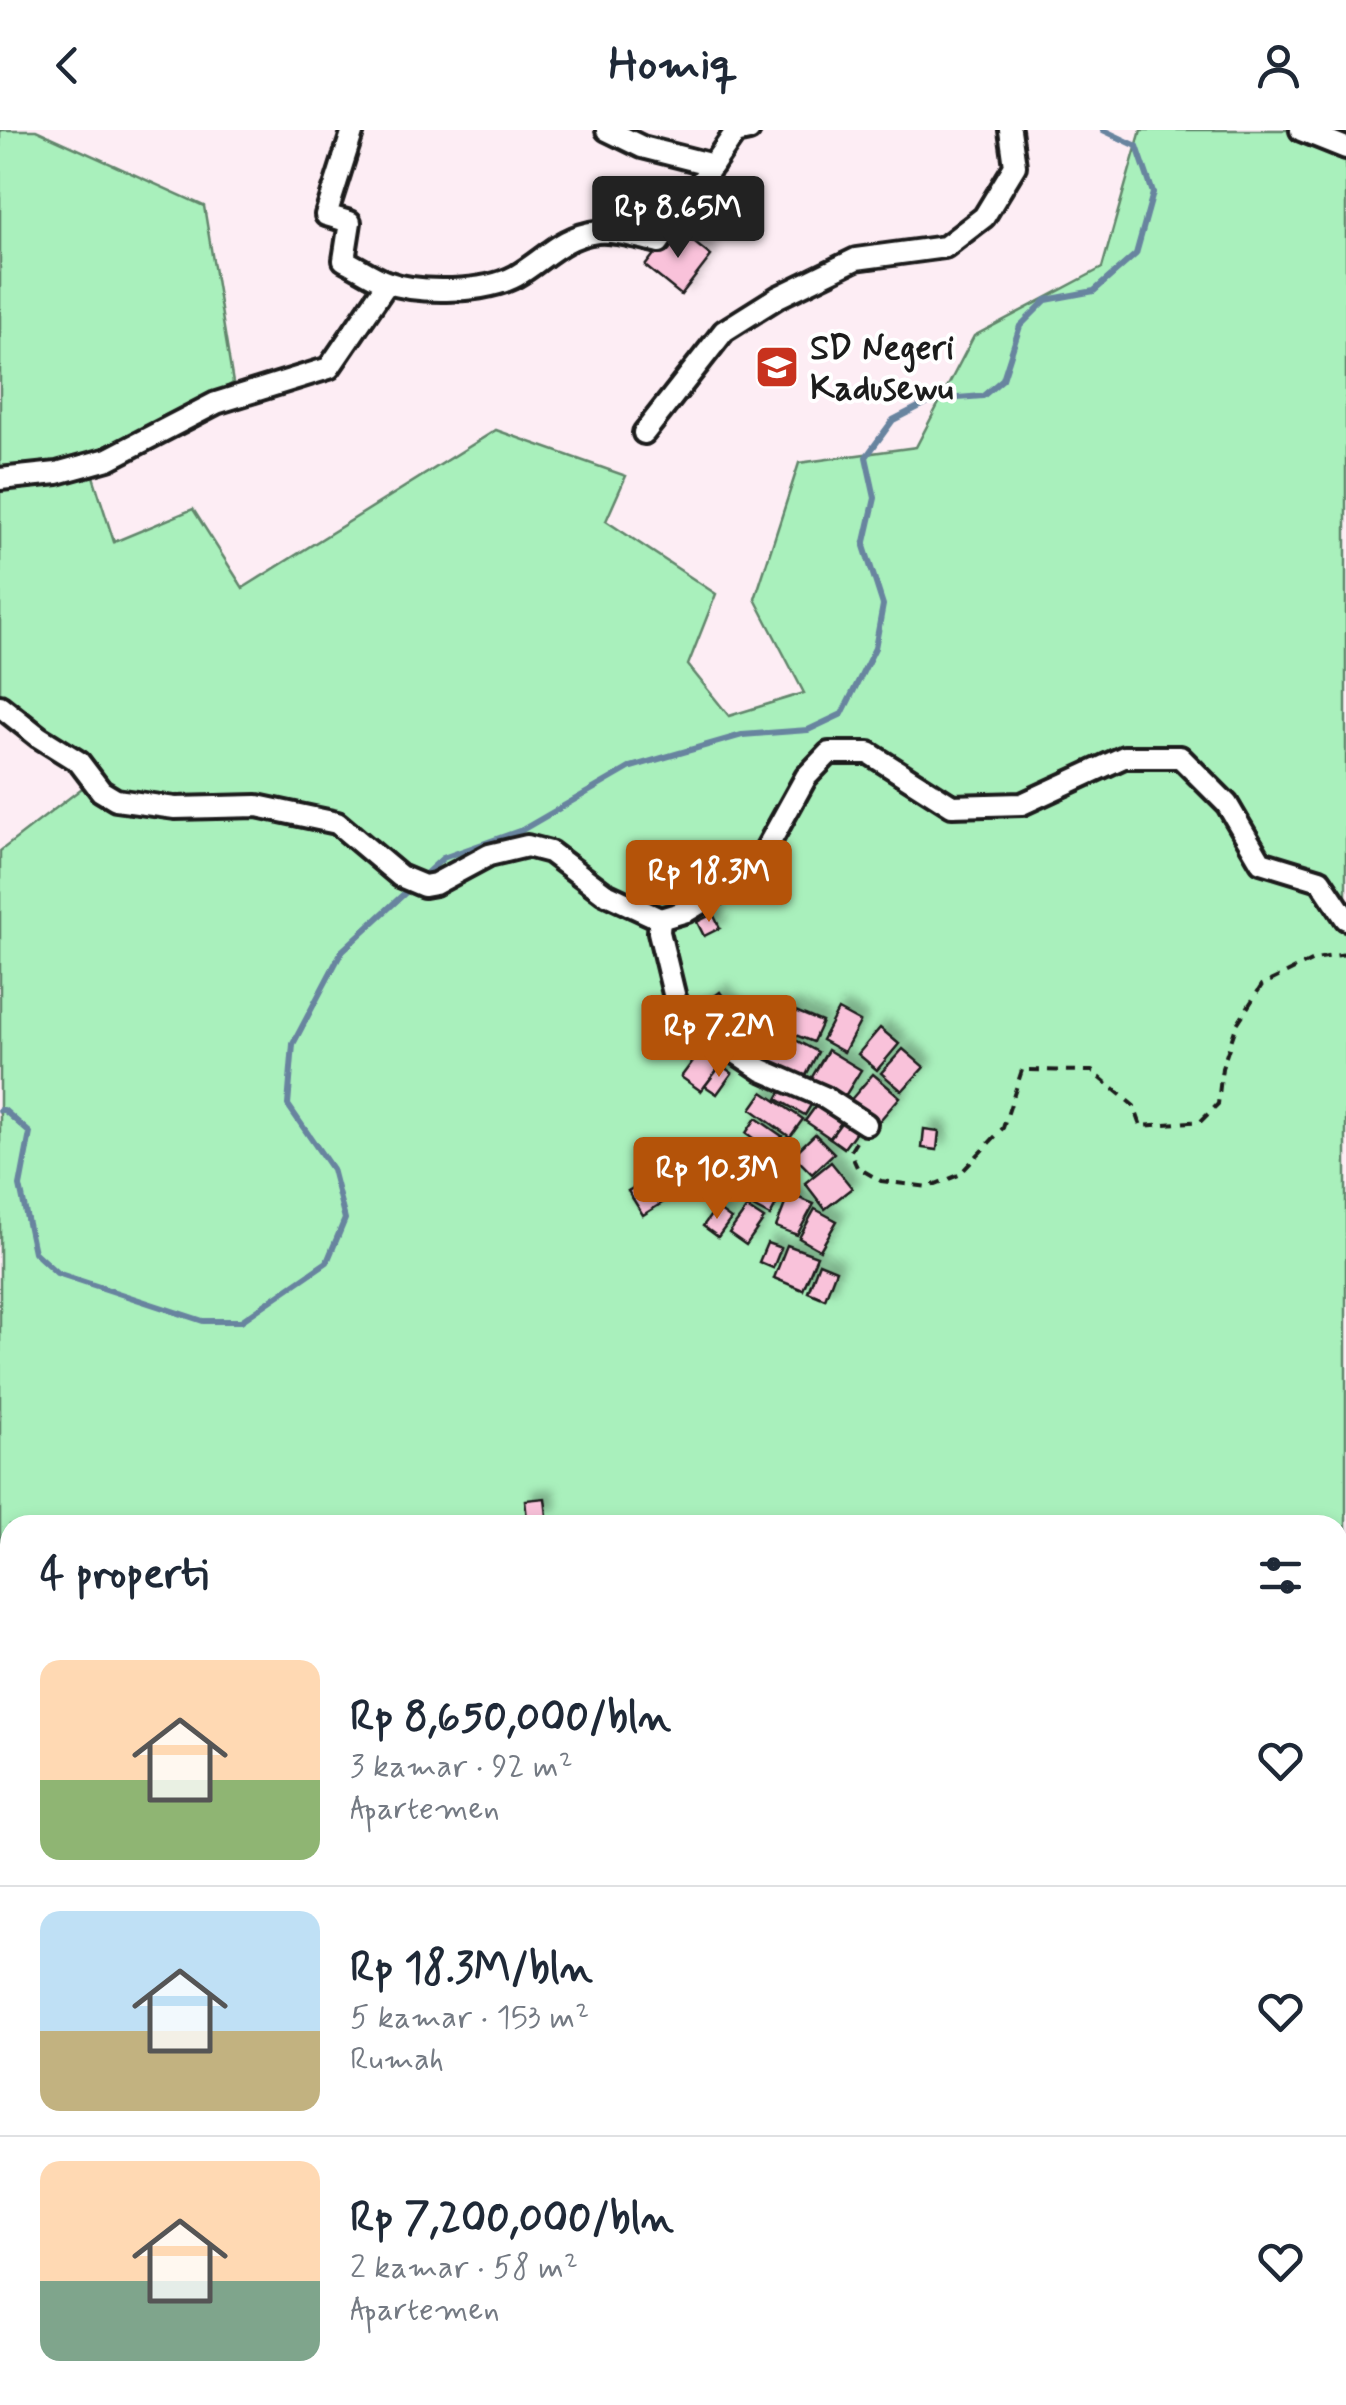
<!DOCTYPE html>
<html lang="id">
<head>
<meta charset="utf-8">
<style>
	:root { --surface:#fff; --page:#f6f6f7; --text:#1f2937; --muted:#747a83; --line:#e0e1e3; --accent:#b45309 }
	body { margin:0; font-family:Mynerve,sans-serif; background:var(--page); color:var(--text); height:100vh; display:flex; flex-direction:column; font-size:38px; white-space:nowrap }
	* { box-sizing:border-box; margin:0 }
	p { font-size:32px; color:var(--muted) }
	.icon { flex:none; width:55px; height:55px; fill:none; stroke:currentColor; stroke-width:2; stroke-linecap:round; stroke-linejoin:round }
	.map { position:relative; flex:1; overflow:hidden }
	.panel { position:absolute; left:0px; top:1385px; width:1348px; height:890px; display:flex; flex-direction:column; background:var(--surface); border-radius:30px 30px 0 0; box-shadow:0 5px 15px #0003 }
	.panel>* { flex:none }
	.price { position:absolute; translate:-50% -85px; padding:0 22px; border-radius:10px; background:var(--accent); color:#fff; font-size:32px; line-height:65px; filter:drop-shadow(0 2px 5px #0008) }
	.price::after { content:''; position:absolute; left:50%; top:60px; width:30px; height:22px; margin-left:-15px; background:inherit; clip-path:polygon(0 0,100% 0,50% 100%) }
	.price.active { background:#222; color:#fff }
	ul { padding:0; list-style:none }
	li { display:flex; align-items:center; gap:30px; height:250px; padding:0 40px }
	li+li { border-top:2px solid var(--line) }
	li span { display:grid; place-items:center; flex:none; width:280px; height:200px; border-radius:20px; color:#555 }
	li>.icon { margin-inline-start:auto }
	span .icon { width:120px; height:120px; fill:#fffc; stroke-width:1 }
	li b { font-size:42px }
	h2 { display:flex; justify-content:space-between; align-items:center; height:120px; padding:0 40px; font-size:42px }
	header { display:flex; justify-content:space-between; align-items:center; height:130px; padding:0 40px; background:var(--surface); font-size:45px; font-weight:700 }
	.map>svg:first-child { display:block }
	.green { fill:#a9f0bc; stroke:#62866c; stroke-width:2.5 }
	.lines { fill:none; stroke-linecap:round; stroke-linejoin:round }
	.stream { stroke:#67849f; stroke-width:6 }
	.building { fill:#f9c2da; stroke:#1c1c1c; stroke-width:2.5; filter:url(#shadow) }
	.minor-casing { stroke:#1c1c1c; stroke-width:28 }
	.path { stroke:#1c1c1c; stroke-width:4; stroke-dasharray:10 8; stroke-linecap:butt }
	.minor { stroke:#fff; stroke-width:20 }
	.labels { text-anchor:middle; stroke-width:8; stroke-linejoin:round; paint-order:stroke }
	.poi-label { font-size:35px; font-weight:bold; fill:#1c1c1c; stroke:#fff; text-anchor:start }
</style>
</head>
<body>
<header><svg class="icon" aria-label="back" viewBox="0 0 24 24"><path d="M15 5l-7 7 7 7"/></svg>Homiq<svg class="icon" aria-label="person" viewBox="0 0 24 24"><circle cx="12" cy="8" r="4"/><path d="M4 21q1-7 8-7t8 7"/></svg></header>
<div class="map">
<svg width="1346" height="2275" viewBox="0 0 1346 2275">
	<defs>
		<filter id="shadow"><feDropShadow dx="8" dy="-8" stdDeviation="5" flood-color="#0004"/></filter>
	</defs>
	<rect width="100%" height="100%" fill="#fdedf4"/>
	<filter id="ink" filterUnits="userSpaceOnUse"><feTurbulence type="fractalNoise" baseFrequency=".01" numOctaves="2"/><feDisplacementMap in="SourceGraphic" scale="20" xChannelSelector="R" yChannelSelector="G"/><feConvolveMatrix kernelMatrix="1 2 1 2 8 2 1 2 1" color-interpolation-filters="sRGB"/></filter>
	<g filter="url(#ink)">
		<!-- green -->
		<polygon class="green" points="0,0 36,0 204,76 233,253 92,343 114,412 193,379 243,458 496,300 626,346 606,391 716,464 688,535 729,586 804,563 755,469 799,333 916,317 974,206 1102,138 1141,0 1346,0 1346,2275 0,2275 0,1950 10,1949 10,2265 1338,2265 1338,1395 10,1395 10,1614 0,1618 0,721 90,652 0,578"/>
		<g class="lines">
			<!-- stream -->
			<polyline class="stream" points="0,980 4,980 30,1003 20,1056 34,1122 57,1143 203,1191 241,1191 327,1132 345,1089 332,1039 288,975 293,914 342,821 443,728 522,700 631,637 742,605 808,600 842,584 875,518 883,475 864,416 875,368 866,327 893,290 932,270 983,266 1003,249 1020,196 1046,170 1094,161 1136,124 1153,63 1137,16 1103,0"/>
		</g>
		<!-- building -->
		<g class="building">
			<polygon points="675,97 711,126 681,165 645,136"/>
			<polygon points="713,784 720,798 704,806 697,792"/>
			<polygon points="720,862 733,880 710,898 697,879"/>
			<polygon points="788,878 822,892 813,912 780,899"/>
			<polygon points="838,880 860,892 844,922 822,910"/>
			<polygon points="880,898 899,914 877,940 858,924"/>
			<polygon points="784,904 818,922 801,955 767,937"/>
			<polygon points="708,911 728,926 701,961 681,947"/>
			<polygon points="903,919 924,937 902,961 881,943"/>
			<polygon points="828,920 861,940 842,971 809,952"/>
			<polygon points="721,935 732,943 717,964 705,956"/>
			<polygon points="873,944 900,967 875,996 848,973"/>
			<polygon points="786,954 814,970 805,985 777,969"/>
			<polygon points="763,962 803,989 790,1007 751,979"/>
			<polygon points="821,969 846,986 830,1008 805,991"/>
			<polygon points="846,986 860,996 844,1018 830,1008"/>
			<polygon points="756,988 782,1006 771,1021 746,1003"/>
			<polygon points="924,999 939,1001 937,1020 922,1018"/>
			<polygon points="815,1004 834,1023 812,1044 793,1025"/>
			<polygon points="831,1032 852,1058 825,1079 805,1053"/>
			<polygon points="759,1039 787,1054 770,1086 742,1071"/>
			<polygon points="659,1043 673,1066 643,1085 628,1061"/>
			<polygon points="789,1064 814,1074 797,1105 776,1097"/>
			<polygon points="716,1078 731,1089 718,1107 703,1096"/>
			<polygon points="747,1078 764,1089 746,1115 729,1103"/>
			<polygon points="815,1079 837,1091 820,1120 799,1108"/>
			<polygon points="767,1113 781,1118 773,1138 759,1132"/>
			<polygon points="787,1115 817,1126 803,1160 774,1148"/>
			<polygon points="819,1133 836,1140 825,1169 808,1162"/>
			<polygon points="545,1368 547,1386 527,1389 525,1370"/>
		</g>
		<g class="lines">
			<defs>
				<g id="minor">
					<path d="M353 0 326 85 350 92 344 130C358 137 372 147 386 152 419 164 485 163 516 146 544 130 562 106 597 102 616 100 640 108 659 112L735 3 749 0"/>
					<polyline points="607,0 642,17 713,35"/>
					<polyline points="1301,0 1346,18"/>
					<polyline points="644,303 724,201 778,167 856,129 945,117 984,87 1015,36 1010,0"/>
					<polyline points="0,349 57,343 108,329 216,273 329,238 387,153"/>
					<polyline points="0,576 39,607 79,632 101,661 116,670 175,678 257,676 337,693 400,746 424,756 435,754 489,725 527,716 550,722 604,763 660,789 659,802 675,868 684,888 762,940 824,967 866,994"/>
					<polyline points="660,789 687,781 754,741 806,647 829,623 869,623 952,676 1022,674 1124,627 1180,627 1227,674 1261,732 1320,750 1346,789"/>
					<polyline points="0,1826 10,1822"/>
				</g>
			</defs>
			<!-- minor casing -->
			<use href="#minor" class="minor-casing"/>
			<!-- path -->
			<g class="path">
				<polyline points="856,1012 850,1022 857,1037 881,1051 928,1057 959,1045 1003,998 1022,940 1092,941 1134,976 1141,996 1201,991 1218,974 1222,938 1237,894 1262,855 1315,829 1346,824"/>
				<polyline points="0,2236 10,2228"/>
			</g>
			<!-- minor -->
			<use href="#minor" class="minor"/>
		</g>
	</g>
	<!-- icons -->
	<defs>
		<symbol id="school-square" viewBox="-11 -11 22 22"><rect x="-9" y="-9" width="18" height="18" rx="4" fill="#c8321e" stroke="#fff"/><path d="M0-5L7-2L0 1L-7-2ZM-4 1L0 2.5L4 1V4Q0 6-4 4Z" fill="#fff"/></symbol>
	</defs>
	<g fill-rule="evenodd">
		<use href="#school-square" x="752" y="212" width="50" height="50"/>
	</g>
	<g class="labels">
		<!-- poi labels -->
		<g class="poi-label">
			<text x="810" y="229">SD Negeri<tspan x="810" dy="40">Kadusewu</tspan></text>
		</g>
	</g>
</svg>
<b class="price active" style="left:678px;top:131px">Rp 8.65M</b>
<b class="price" style="left:709px;top:795px">Rp 18.3M</b>
<b class="price" style="left:719px;top:950px">Rp 7.2M</b>
<b class="price" style="left:717px;top:1092px">Rp 10.3M</b>
<section class="panel">
<h2>4 properti<svg class="icon" aria-label="filters" viewBox="0 0 24 24"><path d="M4 7h16M4 17h16"/><circle cx="9" cy="7" r="2"/><circle cx="15" cy="17" r="2"/></svg></h2>
<ul>
<li><span style="background:linear-gradient(#ffd9b3 60%,#8fb573 0)"><svg class="icon" aria-label="home" viewBox="0 0 24 24"><path d="M3 11l9-7 9 7M6 9v11h12V9"/></svg></span><div><b>Rp 8,650,000/bln</b><p>3 kamar · 92 m²</p><p>Apartemen</p></div><svg class="icon" aria-label="heart" viewBox="0 0 24 24"><path d="M12 20l-8-8c-3-5 5-10 8-4 3-6 11-1 8 4z"/></svg></li>
<li><span style="background:linear-gradient(#bfe0f5 60%,#c2b280 0)"><svg class="icon" aria-label="home" viewBox="0 0 24 24"><path d="M3 11l9-7 9 7M6 9v11h12V9"/></svg></span><div><b>Rp 18.3M/bln</b><p>5 kamar · 153 m²</p><p>Rumah</p></div><svg class="icon" aria-label="heart" viewBox="0 0 24 24"><path d="M12 20l-8-8c-3-5 5-10 8-4 3-6 11-1 8 4z"/></svg></li>
<li><span style="background:linear-gradient(#ffd9b3 60%,#7fa58c 0)"><svg class="icon" aria-label="home" viewBox="0 0 24 24"><path d="M3 11l9-7 9 7M6 9v11h12V9"/></svg></span><div><b>Rp 7,200,000/bln</b><p>2 kamar · 58 m²</p><p>Apartemen</p></div><svg class="icon" aria-label="heart" viewBox="0 0 24 24"><path d="M12 20l-8-8c-3-5 5-10 8-4 3-6 11-1 8 4z"/></svg></li>
</ul>
</section>
</div>
</body>
</html>
